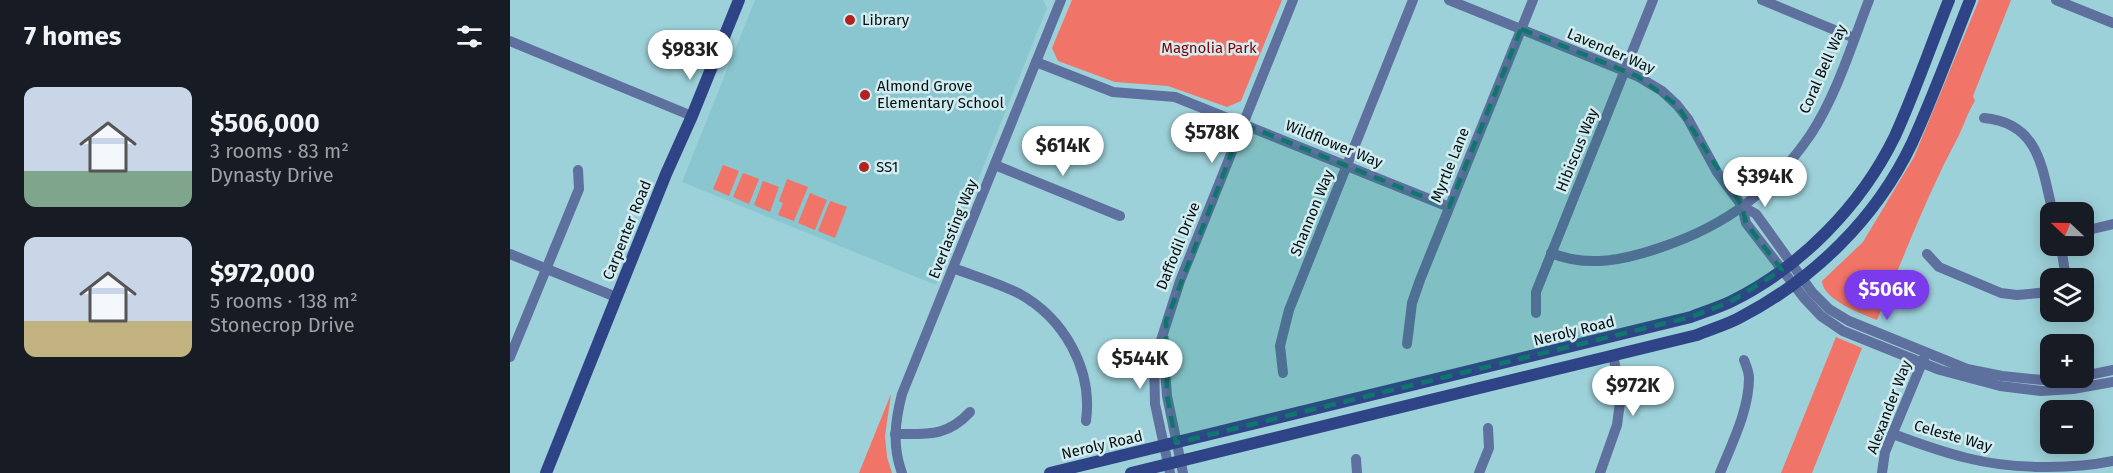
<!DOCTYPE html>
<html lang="en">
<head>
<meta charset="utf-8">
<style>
	:root { --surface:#171b24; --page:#20242c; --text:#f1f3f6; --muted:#9ea1a6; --accent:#7c3aed }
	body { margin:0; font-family:"Fira Sans",sans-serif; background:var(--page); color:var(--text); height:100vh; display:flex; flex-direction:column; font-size:22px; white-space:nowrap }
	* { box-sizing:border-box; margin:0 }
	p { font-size:20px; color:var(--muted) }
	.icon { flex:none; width:33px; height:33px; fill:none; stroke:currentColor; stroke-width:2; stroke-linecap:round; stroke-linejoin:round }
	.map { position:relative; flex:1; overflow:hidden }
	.sheet { display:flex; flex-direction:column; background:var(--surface); width:510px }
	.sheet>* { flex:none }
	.needle { width:39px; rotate:292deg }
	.buttons { position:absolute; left:1530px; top:202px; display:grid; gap:12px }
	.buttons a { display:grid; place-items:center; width:54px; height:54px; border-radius:12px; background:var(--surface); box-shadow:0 3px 15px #0003; font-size:30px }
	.price { position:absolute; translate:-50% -51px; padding:0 14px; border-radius:21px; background:#fff; color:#222; font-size:20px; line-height:39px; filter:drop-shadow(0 2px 3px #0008) }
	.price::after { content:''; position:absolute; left:50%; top:36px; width:18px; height:14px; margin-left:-9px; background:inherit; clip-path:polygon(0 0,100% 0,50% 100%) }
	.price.active { background:var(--accent); color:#fff }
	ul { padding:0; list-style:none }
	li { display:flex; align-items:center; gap:18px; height:150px; padding:0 24px }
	li span { display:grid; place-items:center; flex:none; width:168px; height:120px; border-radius:12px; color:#555 }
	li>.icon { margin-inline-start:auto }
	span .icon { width:72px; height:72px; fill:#fffc; stroke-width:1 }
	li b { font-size:26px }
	h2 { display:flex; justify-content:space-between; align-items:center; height:72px; padding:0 24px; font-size:26px }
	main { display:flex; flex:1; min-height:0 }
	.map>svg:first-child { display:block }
	.built { fill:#89c6cf }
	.green { fill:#f07467 }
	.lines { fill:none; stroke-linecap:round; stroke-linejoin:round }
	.street { stroke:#5e709d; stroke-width:10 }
	.secondary { stroke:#2f4486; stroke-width:12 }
	.marked { fill:#0f766e; fill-opacity:0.2; stroke:#0f766e; stroke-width:4.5; stroke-dasharray:12 8; stroke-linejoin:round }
	.poi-dot { fill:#b2221f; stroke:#d3ecf0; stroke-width:2 }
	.labels { text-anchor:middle; stroke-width:5; stroke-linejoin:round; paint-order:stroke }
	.poi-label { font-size:15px; fill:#001013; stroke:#d3ecf0; text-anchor:start }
	.park-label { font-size:15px; fill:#830006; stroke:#d3ecf0 }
	.street-label { font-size:15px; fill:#001013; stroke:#d3ecf0 }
</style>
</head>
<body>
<main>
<section class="sheet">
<h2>7 homes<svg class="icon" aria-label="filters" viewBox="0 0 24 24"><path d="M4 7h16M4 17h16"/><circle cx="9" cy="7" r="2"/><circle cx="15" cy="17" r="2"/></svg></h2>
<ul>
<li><span style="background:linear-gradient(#c9d6e8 70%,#7fa58c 0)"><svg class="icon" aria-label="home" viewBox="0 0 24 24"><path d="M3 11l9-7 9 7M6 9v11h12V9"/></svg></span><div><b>$506,000</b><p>3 rooms · 83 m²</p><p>Dynasty Drive</p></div></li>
<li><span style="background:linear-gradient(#c9d6e8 70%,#c2b280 0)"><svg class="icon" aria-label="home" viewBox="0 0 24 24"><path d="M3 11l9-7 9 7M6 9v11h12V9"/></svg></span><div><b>$972,000</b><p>5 rooms · 138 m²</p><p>Stonecrop Drive</p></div></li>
</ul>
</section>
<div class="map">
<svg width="1603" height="473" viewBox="0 0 1603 473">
	<rect width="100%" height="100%" fill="#9dd1d9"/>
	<!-- built -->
	<polygon class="built" points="245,0 533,0 537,8 426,285 172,182"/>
	<!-- green -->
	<g class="green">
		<polygon points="562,0 772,0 731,101 717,107 658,86 605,82 548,61 542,48"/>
		<path d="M1469 0H1501L1463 96 1465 101C1457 113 1454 126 1447 139 1416 197 1393 259 1367 320 1352 314 1313 300 1312 281L1353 242 1404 157Z"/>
		<polygon points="213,165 229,171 219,196 203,189"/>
		<polygon points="233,173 249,179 239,204 223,197"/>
		<polygon points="277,179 298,187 284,221 268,215 273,203 269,201"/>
		<polygon points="253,181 269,187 260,212 244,205"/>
		<polygon points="300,193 317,200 305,230 288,223"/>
		<polygon points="320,201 337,207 325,238 308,231"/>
		<polygon points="1326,337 1352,348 1302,473 1271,473"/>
		<polygon points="381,394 375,436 377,457 382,473 349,473"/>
	</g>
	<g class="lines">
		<!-- street -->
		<g class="street">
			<polyline points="939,0 1127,76 1152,91 1167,105 1178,119 1207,172 1232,206 1236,223 1294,298 1311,316 1333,331 1430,370 1490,386 1531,391 1563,389 1603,382"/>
			<polyline points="1252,0 1344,38"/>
			<polyline points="1546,0 1603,23"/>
			<polyline points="0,41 182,116"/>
			<polyline points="526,62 603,92 665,97 939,207"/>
			<path d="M1474 118C1530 123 1532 169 1543 213"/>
			<polyline points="485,165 610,216"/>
			<polyline points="1232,206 1246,214 1302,292 1319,309 1339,321 1457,369 1492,376 1532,380 1565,378"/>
			<polyline points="1574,231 1603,224"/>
			<polyline points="1551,246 1556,279"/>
			<path d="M1041 253C1078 268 1115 260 1152 247 1217 225 1262 191 1301 134 1327 94 1342 44 1359 0"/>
			<polyline points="0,254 106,297"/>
			<polyline points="1417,254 1429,267 1491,293 1507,295 1540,292"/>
			<path d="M443 268C464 276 488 283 508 293 554 318 583 369 576 421"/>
			<polyline points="1026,313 1026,292 1143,0"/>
			<polyline points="653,340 657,396 673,473"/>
			<polyline points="897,344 902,303 910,280 1023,0"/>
			<polyline points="0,357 69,189 68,170"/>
			<polyline points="773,373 770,346 779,310 903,0"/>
			<polyline points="1574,376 1603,370"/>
			<path d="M385 434C417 434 437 437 460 412"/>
			<path d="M1383 434C1407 443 1432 452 1457 458 1500 469 1560 470 1603 461"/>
			<polyline points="846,459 847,473"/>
			<path d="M392 473C382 446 385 421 392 394L551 0"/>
			<polyline points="660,473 645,404 644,362 670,281 783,0"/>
			<polyline points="969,473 979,448 978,428"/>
			<polyline points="1090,473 1107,425 1111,395 1103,355"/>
			<path d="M1210 473C1222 443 1239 410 1239 378 1239 372 1236 365 1234 360"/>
			<polyline points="1372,473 1375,452 1414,358"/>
		</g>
		<!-- secondary -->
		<g class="secondary">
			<polyline points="36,473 156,174 182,116 229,0"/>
			<path d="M540 473 1181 317C1194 312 1207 308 1220 302 1290 268 1351 206 1385 136 1405 92 1421 45 1439 0"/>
			<path d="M621 473 1187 335C1201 329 1216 325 1229 318 1303 280 1366 219 1402 143 1423 97 1441 48 1460 0"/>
		</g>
	</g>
	<!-- marked area -->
	<path class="marked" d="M1011 29 1127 76 1167 105 1232 206 1236 223 1272 270 1220 302 1181 317 666 443 657 396 656 321 733 124 939 207Z"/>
	<!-- markers -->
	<g class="poi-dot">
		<circle cx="340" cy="20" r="6"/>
		<circle cx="355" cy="95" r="6"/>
		<circle cx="354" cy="167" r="6"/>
	</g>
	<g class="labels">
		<!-- poi labels -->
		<g class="poi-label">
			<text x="352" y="25">Library</text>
			<text x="367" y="91">Almond Grove<tspan x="367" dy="17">Elementary School</tspan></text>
			<text x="366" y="172">SS1</text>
		</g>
		<!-- park labels -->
		<g class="park-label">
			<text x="699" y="53">Magnolia Park</text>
		</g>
		<!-- street labels -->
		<g class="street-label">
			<text transform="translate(1101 51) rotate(23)" y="5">Lavender Way</text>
			<text transform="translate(1313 69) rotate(-66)" y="5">Coral Bell Way</text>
			<text transform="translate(824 144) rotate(22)" y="5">Wildflower Way</text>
			<text transform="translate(1067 150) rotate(-68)" y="5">Hibiscus Way</text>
			<text transform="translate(940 165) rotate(-68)" y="5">Myrtle Lane</text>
			<text transform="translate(802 213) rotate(-68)" y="5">Shannon Way</text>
			<text transform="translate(443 229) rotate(-68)" y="5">Everlasting Way</text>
			<text transform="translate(117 230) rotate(-68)" y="5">Carpenter Road</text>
			<text transform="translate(668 246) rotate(-68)" y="5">Daffodil Drive</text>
			<text transform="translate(1064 331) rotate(-14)" y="5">Neroly Road</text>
			<text transform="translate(1379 407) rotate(-69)" y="5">Alexander Way</text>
			<text transform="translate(1443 436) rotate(16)" y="5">Celeste Way</text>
			<text transform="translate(592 445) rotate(-13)" y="5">Neroly Road</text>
		</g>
	</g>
</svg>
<div class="buttons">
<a><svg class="needle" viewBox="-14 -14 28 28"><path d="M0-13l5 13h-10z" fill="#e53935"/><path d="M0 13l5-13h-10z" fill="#9ea1a6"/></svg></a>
<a><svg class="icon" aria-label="layers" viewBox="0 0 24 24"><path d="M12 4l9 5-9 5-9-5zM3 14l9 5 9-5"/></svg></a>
<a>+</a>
<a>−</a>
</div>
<b class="price" style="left:180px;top:81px">$983K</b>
<b class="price" style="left:702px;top:164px">$578K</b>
<b class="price" style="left:553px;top:177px">$614K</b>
<b class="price" style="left:1255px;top:208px">$394K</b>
<b class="price active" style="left:1377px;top:321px">$506K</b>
<b class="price" style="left:630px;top:390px">$544K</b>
<b class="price" style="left:1123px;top:417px">$972K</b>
</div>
</main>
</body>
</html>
